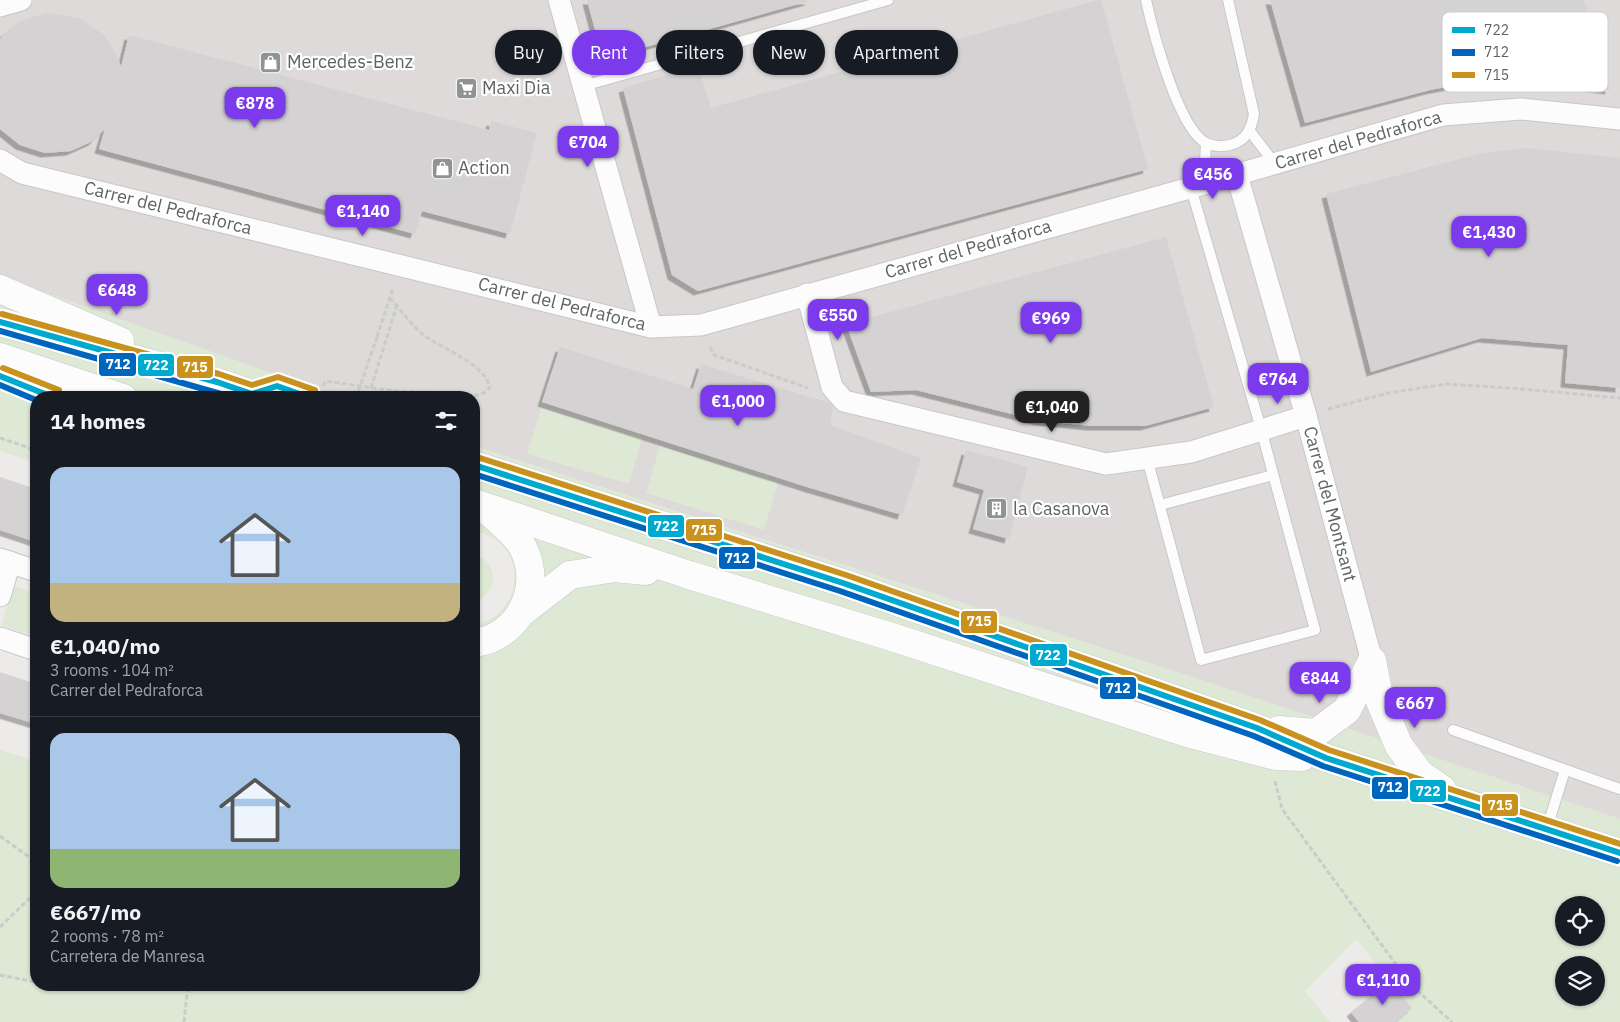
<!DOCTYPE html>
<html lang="en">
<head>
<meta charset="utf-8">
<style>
	:root { --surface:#171b24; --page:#20242c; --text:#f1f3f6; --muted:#9ea1a6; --line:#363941; --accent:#7c3aed }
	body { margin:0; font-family:"IBM Plex Sans",sans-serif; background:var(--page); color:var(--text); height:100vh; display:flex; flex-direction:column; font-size:19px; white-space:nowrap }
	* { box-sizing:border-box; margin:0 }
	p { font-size:16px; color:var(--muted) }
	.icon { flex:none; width:28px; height:28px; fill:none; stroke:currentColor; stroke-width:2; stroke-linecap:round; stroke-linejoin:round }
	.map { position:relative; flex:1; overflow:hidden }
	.drawer { position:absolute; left:30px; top:391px; width:450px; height:600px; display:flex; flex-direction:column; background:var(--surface); border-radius:20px; box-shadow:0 1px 4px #0004 }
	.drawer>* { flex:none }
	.hud { position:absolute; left:495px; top:30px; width:475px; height:45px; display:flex; gap:10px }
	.buttons { position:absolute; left:1555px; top:896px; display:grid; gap:10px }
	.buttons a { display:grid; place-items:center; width:50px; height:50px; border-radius:50%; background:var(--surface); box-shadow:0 1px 4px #0004; font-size:25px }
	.price { position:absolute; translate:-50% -42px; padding:0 11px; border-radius:10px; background:var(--accent); color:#fff; font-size:16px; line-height:32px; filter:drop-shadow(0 1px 2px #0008) }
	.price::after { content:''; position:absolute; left:50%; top:30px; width:15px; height:11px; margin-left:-8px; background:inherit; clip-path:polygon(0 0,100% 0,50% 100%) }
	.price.current { background:#222; color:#fff }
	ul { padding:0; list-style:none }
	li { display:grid; align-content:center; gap:10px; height:265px; padding:0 20px }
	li+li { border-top:1px solid var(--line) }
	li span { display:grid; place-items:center; height:155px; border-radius:15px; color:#555 }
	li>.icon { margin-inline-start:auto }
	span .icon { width:90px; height:90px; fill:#fffc; stroke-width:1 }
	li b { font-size:21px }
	h2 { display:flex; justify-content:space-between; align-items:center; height:60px; padding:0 20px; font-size:21px }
	.tag { padding:0 18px; border-radius:22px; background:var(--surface); box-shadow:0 1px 4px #0004; font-size:18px; line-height:45px }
	.tag.current { background:var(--accent); color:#fff }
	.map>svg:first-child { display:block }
	.industrial { fill:#dddad9 }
	.green { fill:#dde8d5; fill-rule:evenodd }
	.building { fill:#d4d2d2; filter:url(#shadow) }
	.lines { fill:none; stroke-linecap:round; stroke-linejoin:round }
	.lane-casing { stroke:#c8c8c7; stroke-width:12 }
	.street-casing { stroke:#c8c8c7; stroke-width:23 }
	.secondary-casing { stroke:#c9c9c9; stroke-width:29 }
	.path { stroke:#c8cdc9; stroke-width:3; stroke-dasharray:5 2.5; stroke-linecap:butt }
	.lane { stroke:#fcfcfc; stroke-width:10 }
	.street { stroke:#fcfcfc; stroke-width:21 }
	.secondary { stroke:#fcfcfc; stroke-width:28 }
	.path-bridge { stroke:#c8cdc9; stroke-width:3; stroke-dasharray:5 2.5; stroke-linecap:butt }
	.bus-1-casing { stroke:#fff; stroke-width:10 }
	.bus-2-casing { stroke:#fff; stroke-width:10 }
	.bus-3-casing { stroke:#fff; stroke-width:10 }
	.bus-1 { stroke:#00a9ce; stroke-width:6 }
	.bus-2 { stroke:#0065bd; stroke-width:6 }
	.bus-3 { stroke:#c9921f; stroke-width:6 }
	.labels { text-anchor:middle; stroke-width:4.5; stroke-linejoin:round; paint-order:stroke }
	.poi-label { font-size:18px; fill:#5e6466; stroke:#fff; text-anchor:start }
	.street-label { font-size:18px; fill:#5e6466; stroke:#fff }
	.key { fill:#fff; stroke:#cfd0d1; stroke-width:1 }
	.key-label { font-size:14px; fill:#5e6466 }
	.line-badge { stroke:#fff; stroke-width:2 }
	.badge-label { font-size:14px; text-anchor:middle; font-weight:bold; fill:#fff }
</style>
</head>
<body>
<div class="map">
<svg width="1620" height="1022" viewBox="0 0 1620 1022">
	<defs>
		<filter id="shadow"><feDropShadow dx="-4.5" dy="4.5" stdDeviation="0" flood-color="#0004"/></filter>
	</defs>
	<rect width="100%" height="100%" fill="#edebe9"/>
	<!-- industrial -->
	<polygon class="industrial" points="0,0 1620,0 1620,819 1168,669 474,446 474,398 338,397 38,290 0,280"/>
	<!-- green -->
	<g class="green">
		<polygon points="0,280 38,290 338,397 36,398 36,463 0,451"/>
		<polygon points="541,408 642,438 629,484 527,454"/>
		<path d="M474 446 1168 669 1620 819V1022H1395L1412 1008 1356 939 1305 991 1330 1022H0V750L36 761V985H474V624C479 623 484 623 489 620 515 606 523 570 504 547 496 538 485 534 474 530ZM1564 905H1596V938H1564ZM1564 965H1596V998H1564Z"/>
		<polygon points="660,446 778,483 764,530 646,493"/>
		<path d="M474 554C500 563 499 592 474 602Z"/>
		<polygon points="14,586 36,593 36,637 1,625"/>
	</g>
	<!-- building -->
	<g class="building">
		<polygon points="587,0 809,0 809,1 603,59"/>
		<polygon points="1098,0 1101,0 1148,169 698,291 672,275 623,88 698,66 711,108"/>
		<polygon points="1270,0 1584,0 1610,90 1503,76 1430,90 1305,123"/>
		<polygon points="48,13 79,18 103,34 117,55 121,67 129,35 489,130 491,121 537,133 510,234 422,211 415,234 99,149 105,129 93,141 71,151 45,153 20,145 0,129 0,39 4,33 22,20"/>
		<polygon points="1526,148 1620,158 1620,388 1565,383 1568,345 1482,338 1371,372 1326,194 1483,153"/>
		<polygon points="1166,237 1214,407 1145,426 1092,426 1040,421 916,390 871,392 846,324"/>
		<polygon points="560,347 693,389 701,364 833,404 830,425 921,458 902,515 807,487 542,402"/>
		<polygon points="966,450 1028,467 1009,539 973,529 984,490 957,482"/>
		<polygon points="0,477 36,489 36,542 0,530"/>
		<polygon points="0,672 36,684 36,724 0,713"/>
		<polygon points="1390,981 1412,1008 1395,1022 1359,1022 1351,1012"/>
	</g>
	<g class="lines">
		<defs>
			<g id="lane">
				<path d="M1146 0C1153 32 1178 128 1206 143 1214 147 1225 147 1233 144 1246 140 1252 127 1254 114L1228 0"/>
				<polyline points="583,86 888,0"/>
				<polyline points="1249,130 1275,164"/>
				<polyline points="1204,184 1206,143"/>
				<polyline points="0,376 56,398"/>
				<polyline points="260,391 277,386 312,398"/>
				<polyline points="1147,458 1201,660 1315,630 1261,429 1191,188"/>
				<polyline points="1160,505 1273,475"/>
				<polyline points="1453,730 1620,789"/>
				<polyline points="1547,828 1565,770"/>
			</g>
			<g id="street">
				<polyline points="559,0 651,327"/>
				<polyline points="0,6 21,0"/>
				<polyline points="0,160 22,173 651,327 701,325 1204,184 1443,115 1521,109 1620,119"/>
				<polyline points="1237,175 1306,416 1372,661"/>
				<polyline points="807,294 832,387 844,401 1106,464 1191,452 1306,416"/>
				<polyline points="0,559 36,571"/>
				<polyline points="0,596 10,562"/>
				<polyline points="0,638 36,650"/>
			</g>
			<g id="secondary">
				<polyline points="0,289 120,341"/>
				<polyline points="0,322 217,382 263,398"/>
				<polyline points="0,357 123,398"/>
				<polyline points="474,465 843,583 1257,728 1326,758 1620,853"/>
				<polyline points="474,503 689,575 892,637 1190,734 1276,756 1302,757"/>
				<polyline points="521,613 570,575 615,568 646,571"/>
				<path d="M474 643C517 638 542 591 525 552 518 535 502 524 489 512"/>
				<polyline points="1372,661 1380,701 1399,746 1420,774 1442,789"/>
				<polyline points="1279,730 1316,733 1347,710 1372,661"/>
			</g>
		</defs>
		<!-- lane casing -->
		<use href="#lane" class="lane-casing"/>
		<!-- street casing -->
		<use href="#street" class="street-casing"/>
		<!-- secondary casing -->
		<use href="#secondary" class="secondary-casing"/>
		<!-- path -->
		<g class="path">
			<path d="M390 298C400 309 410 323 421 333 442 350 482 361 490 387L486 392 469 398"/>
			<polyline points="377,337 393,288"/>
			<polyline points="710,347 714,355 808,388"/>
			<polyline points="323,386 325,381 395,391 428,392 463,398"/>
			<polyline points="371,388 397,305"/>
			<polyline points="1328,409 1388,393 1446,384 1510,388 1620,398"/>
			<polyline points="0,438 36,450"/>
			<polyline points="1275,781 1281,805 1285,813 1411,985 1452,1022"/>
			<polyline points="0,836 36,862"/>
			<polyline points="0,927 36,892"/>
			<polyline points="0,975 36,982"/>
			<polyline points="77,985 83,985"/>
			<polyline points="184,1022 188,985"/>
		</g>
		<!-- lane -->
		<use href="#lane" class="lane"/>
		<!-- street -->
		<use href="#street" class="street"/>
		<!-- secondary -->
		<use href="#secondary" class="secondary"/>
		<!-- path-bridge -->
		<polyline class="path-bridge" points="356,398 377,337"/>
		<defs>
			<g id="bus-1">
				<polyline points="0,322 217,382 252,394 277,386 311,398"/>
				<polyline points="0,376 55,398"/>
				<polyline points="474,465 843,583 1257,728 1326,758 1620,853"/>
			</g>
			<g id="bus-2">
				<polyline points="0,331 235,398"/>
				<polyline points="0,385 36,400"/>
				<polyline points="474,474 840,591 1254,736 1323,766 1617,861"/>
			</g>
			<g id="bus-3">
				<polyline points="2,314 219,374 252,385 278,377 315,390"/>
				<polyline points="3,368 59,390"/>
				<polyline points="477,457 846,575 1260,720 1329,750 1620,844"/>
			</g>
		</defs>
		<!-- bus-1 casing -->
		<use href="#bus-1" class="bus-1-casing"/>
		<!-- bus-2 casing -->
		<use href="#bus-2" class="bus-2-casing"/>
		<!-- bus-3 casing -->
		<use href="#bus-3" class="bus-3-casing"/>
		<!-- bus-1 -->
		<use href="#bus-1" class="bus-1"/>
		<!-- bus-2 -->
		<use href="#bus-2" class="bus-2"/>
		<!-- bus-3 -->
		<use href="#bus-3" class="bus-3"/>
	</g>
	<!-- icons -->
	<defs>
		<symbol id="shop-square" viewBox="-11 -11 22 22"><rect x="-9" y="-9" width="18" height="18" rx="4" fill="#909394" stroke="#fff"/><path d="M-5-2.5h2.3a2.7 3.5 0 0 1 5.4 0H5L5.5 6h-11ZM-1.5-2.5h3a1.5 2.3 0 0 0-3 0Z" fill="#fff"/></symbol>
		<symbol id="supermarket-square" viewBox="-11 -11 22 22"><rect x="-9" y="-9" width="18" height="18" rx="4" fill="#909394" stroke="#fff"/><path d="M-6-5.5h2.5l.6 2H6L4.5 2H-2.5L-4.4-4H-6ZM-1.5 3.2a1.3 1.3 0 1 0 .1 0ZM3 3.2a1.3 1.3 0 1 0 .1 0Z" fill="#fff"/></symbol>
		<symbol id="building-square" viewBox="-11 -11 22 22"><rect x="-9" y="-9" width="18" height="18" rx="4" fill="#909394" stroke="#fff"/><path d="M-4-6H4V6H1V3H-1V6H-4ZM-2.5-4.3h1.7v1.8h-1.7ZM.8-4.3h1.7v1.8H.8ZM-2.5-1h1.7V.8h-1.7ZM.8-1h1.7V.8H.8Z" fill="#fff"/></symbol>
	</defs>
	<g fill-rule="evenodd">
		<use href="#shop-square" x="258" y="50" width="25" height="25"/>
		<use href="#supermarket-square" x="454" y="76" width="25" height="25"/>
		<use href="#shop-square" x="430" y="156" width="25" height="25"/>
		<use href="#building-square" x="984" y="496" width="25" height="25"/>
	</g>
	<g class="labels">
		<!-- poi labels -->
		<g class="poi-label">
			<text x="287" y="68">Mercedes-Benz</text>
			<text x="482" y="94">Maxi Dia</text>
			<text x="458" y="174">Action</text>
			<text x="1013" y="515">la Casanova</text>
		</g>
		<!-- street labels -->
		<g class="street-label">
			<text transform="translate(1358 140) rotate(-16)" y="6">Carrer del Pedraforca</text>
			<text transform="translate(168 208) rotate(14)" y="6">Carrer del Pedraforca</text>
			<text transform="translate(968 249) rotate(-16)" y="6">Carrer del Pedraforca</text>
			<text transform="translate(562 304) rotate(14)" y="6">Carrer del Pedraforca</text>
			<text transform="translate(1330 504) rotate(75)" y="6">Carrer del Montsant</text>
		</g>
	</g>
	<!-- legend -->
	<rect x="1442" y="12" width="166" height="80" rx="8" class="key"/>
	<rect x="1452" y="27" width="23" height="6" fill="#00a9ce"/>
	<rect x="1452" y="49" width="23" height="7" fill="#0065bd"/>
	<rect x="1452" y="72" width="23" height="6" fill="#c9921f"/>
	<g class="key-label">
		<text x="1484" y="35">722</text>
		<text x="1484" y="57">712</text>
		<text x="1484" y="80">715</text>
	</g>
	<g class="line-badge">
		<rect x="98" y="352" width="39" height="25" rx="5" fill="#0065bd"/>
		<rect x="137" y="353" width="38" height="24" rx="5" fill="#00a9ce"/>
		<rect x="176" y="355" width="38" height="24" rx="5" fill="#c9921f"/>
		<rect x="647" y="514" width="38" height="24" rx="5" fill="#00a9ce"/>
		<rect x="685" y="518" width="38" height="24" rx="5" fill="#c9921f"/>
		<rect x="718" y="546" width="38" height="24" rx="5" fill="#0065bd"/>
		<rect x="960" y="610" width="38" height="24" rx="5" fill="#c9921f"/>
		<rect x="1029" y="643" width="39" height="24" rx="5" fill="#00a9ce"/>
		<rect x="1099" y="676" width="38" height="24" rx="5" fill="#0065bd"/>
		<rect x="1371" y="776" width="38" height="24" rx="5" fill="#0065bd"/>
		<rect x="1409" y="779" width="38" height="24" rx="5" fill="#00a9ce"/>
		<rect x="1481" y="793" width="38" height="24" rx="5" fill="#c9921f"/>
	</g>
	<g class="badge-label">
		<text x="118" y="369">712</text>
		<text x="156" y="370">722</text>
		<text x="195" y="372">715</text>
		<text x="666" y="531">722</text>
		<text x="704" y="535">715</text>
		<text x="737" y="563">712</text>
		<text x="979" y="626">715</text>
		<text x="1048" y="660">722</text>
		<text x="1118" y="693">712</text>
		<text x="1390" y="792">712</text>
		<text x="1428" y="796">722</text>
		<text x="1500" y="810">715</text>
	</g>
</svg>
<div class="buttons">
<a><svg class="icon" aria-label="locate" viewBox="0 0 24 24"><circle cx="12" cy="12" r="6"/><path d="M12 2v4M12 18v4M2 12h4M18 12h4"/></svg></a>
<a><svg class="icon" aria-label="layers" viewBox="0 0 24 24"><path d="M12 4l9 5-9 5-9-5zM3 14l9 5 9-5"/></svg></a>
</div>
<b class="price" style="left:255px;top:129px">€878</b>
<b class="price" style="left:588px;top:168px">€704</b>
<b class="price" style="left:1213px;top:200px">€456</b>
<b class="price" style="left:363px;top:237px">€1,140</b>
<b class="price" style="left:1489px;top:258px">€1,430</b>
<b class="price" style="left:117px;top:316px">€648</b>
<b class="price" style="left:838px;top:341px">€550</b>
<b class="price" style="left:1051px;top:344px">€969</b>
<b class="price" style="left:1278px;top:405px">€764</b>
<b class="price" style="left:738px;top:427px">€1,000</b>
<b class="price current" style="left:1052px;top:433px">€1,040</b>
<b class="price" style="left:1320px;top:704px">€844</b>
<b class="price" style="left:1415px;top:729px">€667</b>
<b class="price" style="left:1383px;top:1006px">€1,110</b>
<div class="hud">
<a class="tag">Buy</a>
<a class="tag current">Rent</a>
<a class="tag">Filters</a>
<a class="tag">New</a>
<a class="tag">Apartment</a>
</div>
<section class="drawer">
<h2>14 homes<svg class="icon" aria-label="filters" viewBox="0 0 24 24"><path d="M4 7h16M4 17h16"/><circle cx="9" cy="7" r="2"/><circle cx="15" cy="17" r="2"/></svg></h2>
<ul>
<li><span style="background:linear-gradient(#a9c7e8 75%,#c2b280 0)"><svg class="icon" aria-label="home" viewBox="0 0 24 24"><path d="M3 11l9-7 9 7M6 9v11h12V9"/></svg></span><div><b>€1,040/mo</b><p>3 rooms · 104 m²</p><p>Carrer del Pedraforca</p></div></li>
<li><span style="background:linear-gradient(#a9c7e8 75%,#8fb573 0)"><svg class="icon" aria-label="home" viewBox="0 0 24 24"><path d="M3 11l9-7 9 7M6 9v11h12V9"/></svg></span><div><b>€667/mo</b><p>2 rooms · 78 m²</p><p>Carretera de Manresa</p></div></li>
</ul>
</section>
</div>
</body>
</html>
